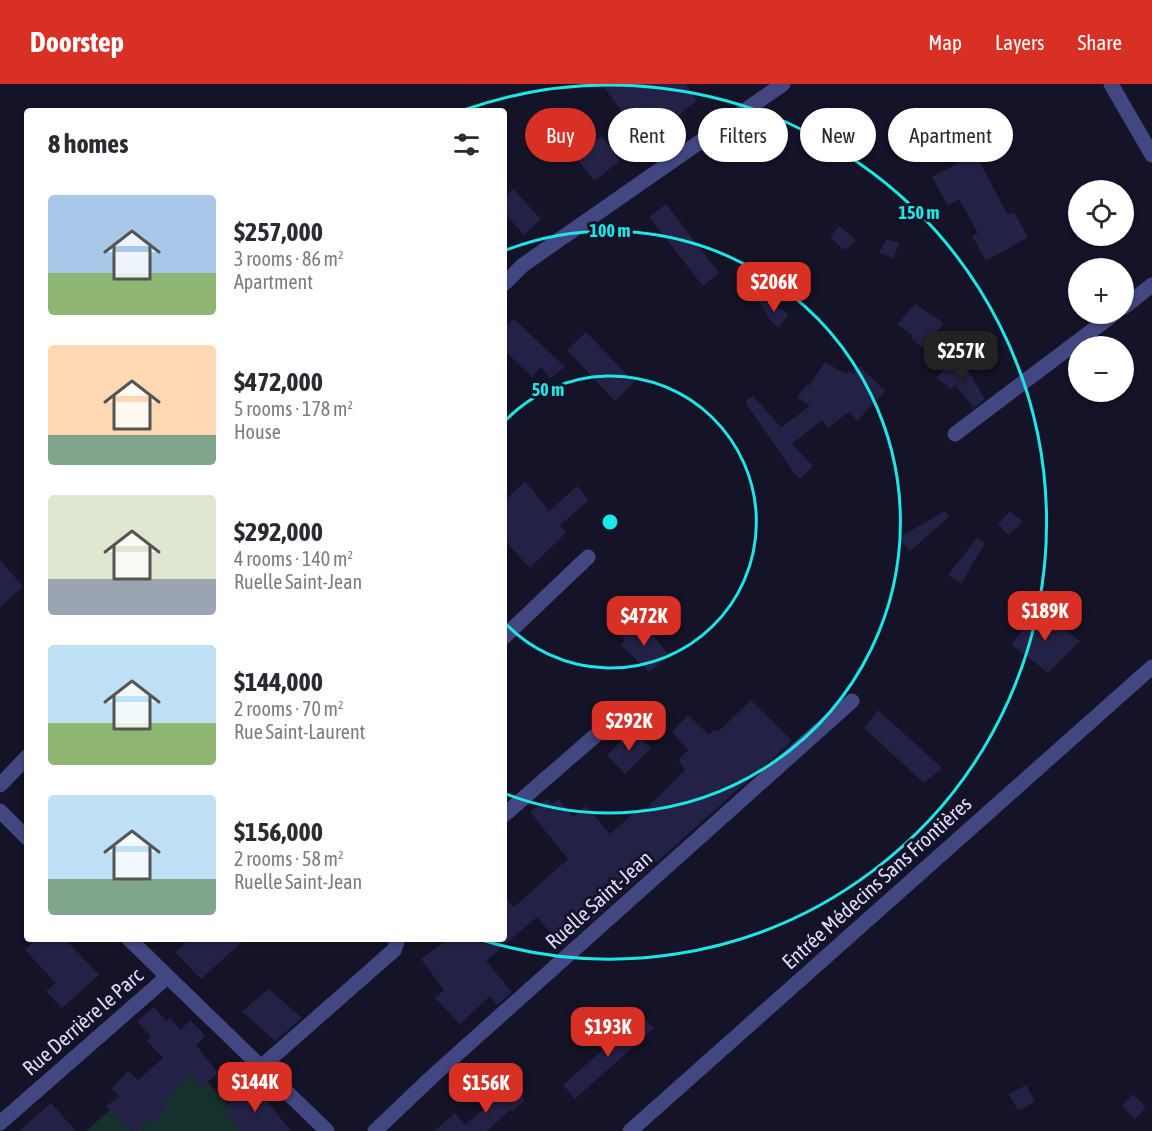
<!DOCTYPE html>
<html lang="en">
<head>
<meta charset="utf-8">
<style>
	:root { --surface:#fff; --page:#f7f7f7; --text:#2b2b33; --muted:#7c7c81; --accent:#d93025 }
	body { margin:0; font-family:"Asap Condensed",sans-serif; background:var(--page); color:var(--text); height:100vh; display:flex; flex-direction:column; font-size:22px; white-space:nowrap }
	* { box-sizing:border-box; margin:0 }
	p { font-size:20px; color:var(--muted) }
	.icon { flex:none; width:33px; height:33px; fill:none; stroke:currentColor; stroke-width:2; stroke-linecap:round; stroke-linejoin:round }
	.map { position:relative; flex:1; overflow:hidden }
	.sheet { position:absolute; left:24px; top:24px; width:483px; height:834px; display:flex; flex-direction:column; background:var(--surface); border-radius:6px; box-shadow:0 2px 4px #0004 }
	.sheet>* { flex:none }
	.hud { position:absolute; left:525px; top:24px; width:537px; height:54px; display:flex; gap:12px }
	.tools { position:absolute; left:1068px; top:96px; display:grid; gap:12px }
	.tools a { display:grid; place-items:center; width:66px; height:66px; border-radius:50%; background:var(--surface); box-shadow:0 2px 4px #0004; font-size:30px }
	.price { position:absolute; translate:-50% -51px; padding:0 14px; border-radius:12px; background:var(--accent); color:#fff; font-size:20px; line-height:39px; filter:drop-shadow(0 2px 3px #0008) }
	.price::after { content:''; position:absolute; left:50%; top:36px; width:18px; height:14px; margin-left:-9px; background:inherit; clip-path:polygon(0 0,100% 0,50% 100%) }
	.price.on { background:#222; color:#fff }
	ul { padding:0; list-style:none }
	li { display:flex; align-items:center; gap:18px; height:150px; padding:0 24px }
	li span { display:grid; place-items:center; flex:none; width:168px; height:120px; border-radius:6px; color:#555 }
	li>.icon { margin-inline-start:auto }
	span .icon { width:72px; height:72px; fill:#fffc; stroke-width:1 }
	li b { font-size:26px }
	h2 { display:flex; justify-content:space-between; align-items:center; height:72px; padding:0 24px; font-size:26px }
	.tag { padding:0 21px; border-radius:27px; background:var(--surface); box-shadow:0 2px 4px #0004; font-size:21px; line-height:54px }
	.tag.on { background:var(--accent); color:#fff }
	header { display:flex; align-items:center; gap:36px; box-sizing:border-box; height:84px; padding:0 30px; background:var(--accent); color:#fff }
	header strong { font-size:28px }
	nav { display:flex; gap:33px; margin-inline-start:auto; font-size:21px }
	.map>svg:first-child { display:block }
	.green { fill:#16302d }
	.building { fill:#242146 }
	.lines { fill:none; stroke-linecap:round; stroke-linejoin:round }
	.minor { stroke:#434781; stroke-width:15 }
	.ring { fill:none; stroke:#1de6e5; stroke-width:3 }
	.labels { text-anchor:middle; stroke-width:6; stroke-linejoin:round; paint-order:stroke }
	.street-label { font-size:21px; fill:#dddcfb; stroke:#141327 }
	.centre { fill:#1de6e5; stroke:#141327; stroke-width:3 }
	.ring-label { font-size:18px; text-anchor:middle; font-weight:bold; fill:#1de6e5; stroke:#141327; stroke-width:6; stroke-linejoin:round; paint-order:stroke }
</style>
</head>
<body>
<header>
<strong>Doorstep</strong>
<nav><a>Map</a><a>Layers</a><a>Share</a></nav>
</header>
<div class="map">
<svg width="1152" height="1047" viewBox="0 0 1152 1047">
	<rect width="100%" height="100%" fill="#141327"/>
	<!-- green -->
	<polygon class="green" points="179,965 251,1047 86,1047"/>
	<!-- building -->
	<g class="building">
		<polygon points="602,0 685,0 697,16 678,32 681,36 645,61"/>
		<polygon points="602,52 620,77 594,97 575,72"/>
		<polygon points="975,70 1008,131 1014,128 1028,153 986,177 972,152 978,149 959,115 948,122 932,93"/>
		<polygon points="513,105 541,135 524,151 504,128 504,113"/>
		<polygon points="666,120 719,189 703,202 649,133"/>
		<polygon points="839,142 857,157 845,166 830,154"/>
		<polygon points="886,155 900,159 893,174 879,169"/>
		<polygon points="756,212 789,230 778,244 770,236"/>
		<polygon points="915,220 944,239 923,264 911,254 913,252 897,240"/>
		<polygon points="514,235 565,283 550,294 541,283 532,293 504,266 504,245"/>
		<polygon points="586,248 634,298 615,317 567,266"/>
		<polygon points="954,274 968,287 985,315 974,324 955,300 951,305 936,294"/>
		<polygon points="825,278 846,290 849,287 854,291 859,282 885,307 857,337 849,328 828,344 822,336 792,360 813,382 800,395 794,389 745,318 753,312 781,343 810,322 797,314 806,301 809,302"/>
		<polygon points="525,397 549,427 577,402 589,416 560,441 566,449 530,484 504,456 504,417"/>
		<polygon points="945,427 949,433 910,467 898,454"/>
		<polygon points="1010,427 1023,438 1008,451 998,440"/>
		<polygon points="977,454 985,459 961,500 948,491"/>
		<polygon points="0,476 23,503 0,523"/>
		<polygon points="1040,527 1080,557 1048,589 1011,560"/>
		<polygon points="642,537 669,572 649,588 621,561 625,557 622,553"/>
		<polygon points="751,616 792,657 563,862 537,833 486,877 512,908 497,921 490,912 460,940 435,914 444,906 421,875 448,855 504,855 504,813 514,823 568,775 530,728 547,715 552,720 559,715 573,733 586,722 610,750 636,727 640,731 685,686 678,676 688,666 672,648 688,631 709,651 715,645 718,648"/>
		<polygon points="878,626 942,684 924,699 864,644"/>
		<polygon points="632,646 651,664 625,690 607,671"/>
		<polygon points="37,855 65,855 99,891 62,924 46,907 56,899 25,866"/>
		<polygon points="190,855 245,855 201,895 175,868"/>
		<polygon points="269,905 302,934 275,957 242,927"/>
		<polygon points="154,923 166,937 170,934 181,946 190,936 197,943 205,952 196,961 218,989 201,1004 190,990 163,1019 168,1024 153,1038 149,1035 137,1047 132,1047 106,1022 120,1012 111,1005 128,987 138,996 163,974 147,957 151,953 137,937"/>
		<polygon points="642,932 654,944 575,1015 563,1001 624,947 626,948"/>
		<polygon points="252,999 262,1011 291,1047 241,1047 224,1025"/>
		<polygon points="512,1001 525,1016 512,1028 510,1026 487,1047 434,1047 455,1029 465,1041"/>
		<polygon points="1026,1001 1035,1018 1018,1027 1009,1010"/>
		<polygon points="1133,1010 1146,1023 1135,1035 1122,1022"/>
		<polygon points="51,1019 76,1047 19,1047"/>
	</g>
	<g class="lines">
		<!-- minor -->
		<g class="minor">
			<polyline points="1111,0 1152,71"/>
			<polyline points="504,200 523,181 783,0"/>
			<polyline points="1124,223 1152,201"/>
			<polyline points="955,350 1114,230"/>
			<polyline points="504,553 588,473"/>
			<polyline points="0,701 27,673"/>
			<polyline points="0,727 27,754"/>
			<polyline points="504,731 596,651"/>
			<polyline points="129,855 327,1047"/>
			<polyline points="261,983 394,866 397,858 396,855"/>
			<polyline points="0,1039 167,893"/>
			<polyline points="375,1047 435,990 852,617"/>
			<polyline points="630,1047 1152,583"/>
		</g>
	</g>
	<!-- distance rings -->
	<g class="ring">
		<path d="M504 338A146 146 0 1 1 504 538"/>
		<path d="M506 166A291 291 0 1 1 506 710"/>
		<path d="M464 26A437 437 0 1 1 482 856"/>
	</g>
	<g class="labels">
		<!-- street labels -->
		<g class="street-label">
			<text transform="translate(877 799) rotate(-42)" y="7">Entrée Médecins Sans Frontières</text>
			<text transform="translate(599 816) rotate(-42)" y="7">Ruelle Saint-Jean</text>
			<text transform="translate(83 938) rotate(-41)" y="7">Rue Derrière le Parc</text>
		</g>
	</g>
	<circle cx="610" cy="438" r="9" class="centre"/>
	<g class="ring-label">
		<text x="919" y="135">150 m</text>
		<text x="610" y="153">100 m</text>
		<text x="548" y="312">50 m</text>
	</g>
</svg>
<div class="tools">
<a><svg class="icon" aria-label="locate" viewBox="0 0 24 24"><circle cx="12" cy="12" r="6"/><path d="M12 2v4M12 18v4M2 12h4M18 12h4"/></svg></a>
<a>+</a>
<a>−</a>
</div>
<b class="price" style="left:774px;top:229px">$206K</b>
<b class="price on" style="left:961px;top:298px">$257K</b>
<b class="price" style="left:1045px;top:558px">$189K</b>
<b class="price" style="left:644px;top:563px">$472K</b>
<b class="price" style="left:629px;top:668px">$292K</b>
<b class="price" style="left:608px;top:974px">$193K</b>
<b class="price" style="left:255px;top:1029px">$144K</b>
<b class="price" style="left:486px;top:1030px">$156K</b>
<div class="hud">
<a class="tag on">Buy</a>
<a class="tag">Rent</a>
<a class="tag">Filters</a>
<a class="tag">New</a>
<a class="tag">Apartment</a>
</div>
<section class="sheet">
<h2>8 homes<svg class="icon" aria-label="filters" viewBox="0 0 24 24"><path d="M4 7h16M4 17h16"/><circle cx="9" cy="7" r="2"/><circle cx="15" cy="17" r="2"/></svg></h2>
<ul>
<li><span style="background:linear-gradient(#a9c7e8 65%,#8fb573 0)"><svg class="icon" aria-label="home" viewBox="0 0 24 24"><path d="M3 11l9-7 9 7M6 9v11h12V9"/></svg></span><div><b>$257,000</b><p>3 rooms · 86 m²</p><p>Apartment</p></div></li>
<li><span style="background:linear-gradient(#ffd9b3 75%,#7fa58c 0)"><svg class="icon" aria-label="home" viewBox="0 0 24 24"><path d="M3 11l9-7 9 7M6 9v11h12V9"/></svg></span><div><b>$472,000</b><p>5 rooms · 178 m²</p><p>House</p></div></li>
<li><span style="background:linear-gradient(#dfe7d0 70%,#9aa5b1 0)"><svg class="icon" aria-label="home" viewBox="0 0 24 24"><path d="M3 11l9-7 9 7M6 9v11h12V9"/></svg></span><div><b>$292,000</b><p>4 rooms · 140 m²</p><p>Ruelle Saint-Jean</p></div></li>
<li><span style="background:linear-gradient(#bfe0f5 65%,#8fb573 0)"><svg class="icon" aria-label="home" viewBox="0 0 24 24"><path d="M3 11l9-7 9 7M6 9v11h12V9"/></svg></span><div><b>$144,000</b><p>2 rooms · 70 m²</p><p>Rue Saint-Laurent</p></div></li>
<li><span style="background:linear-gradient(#bfe0f5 70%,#7fa58c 0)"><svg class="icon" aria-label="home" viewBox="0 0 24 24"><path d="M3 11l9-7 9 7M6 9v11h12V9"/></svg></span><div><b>$156,000</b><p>2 rooms · 58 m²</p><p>Ruelle Saint-Jean</p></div></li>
</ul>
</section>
</div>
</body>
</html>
